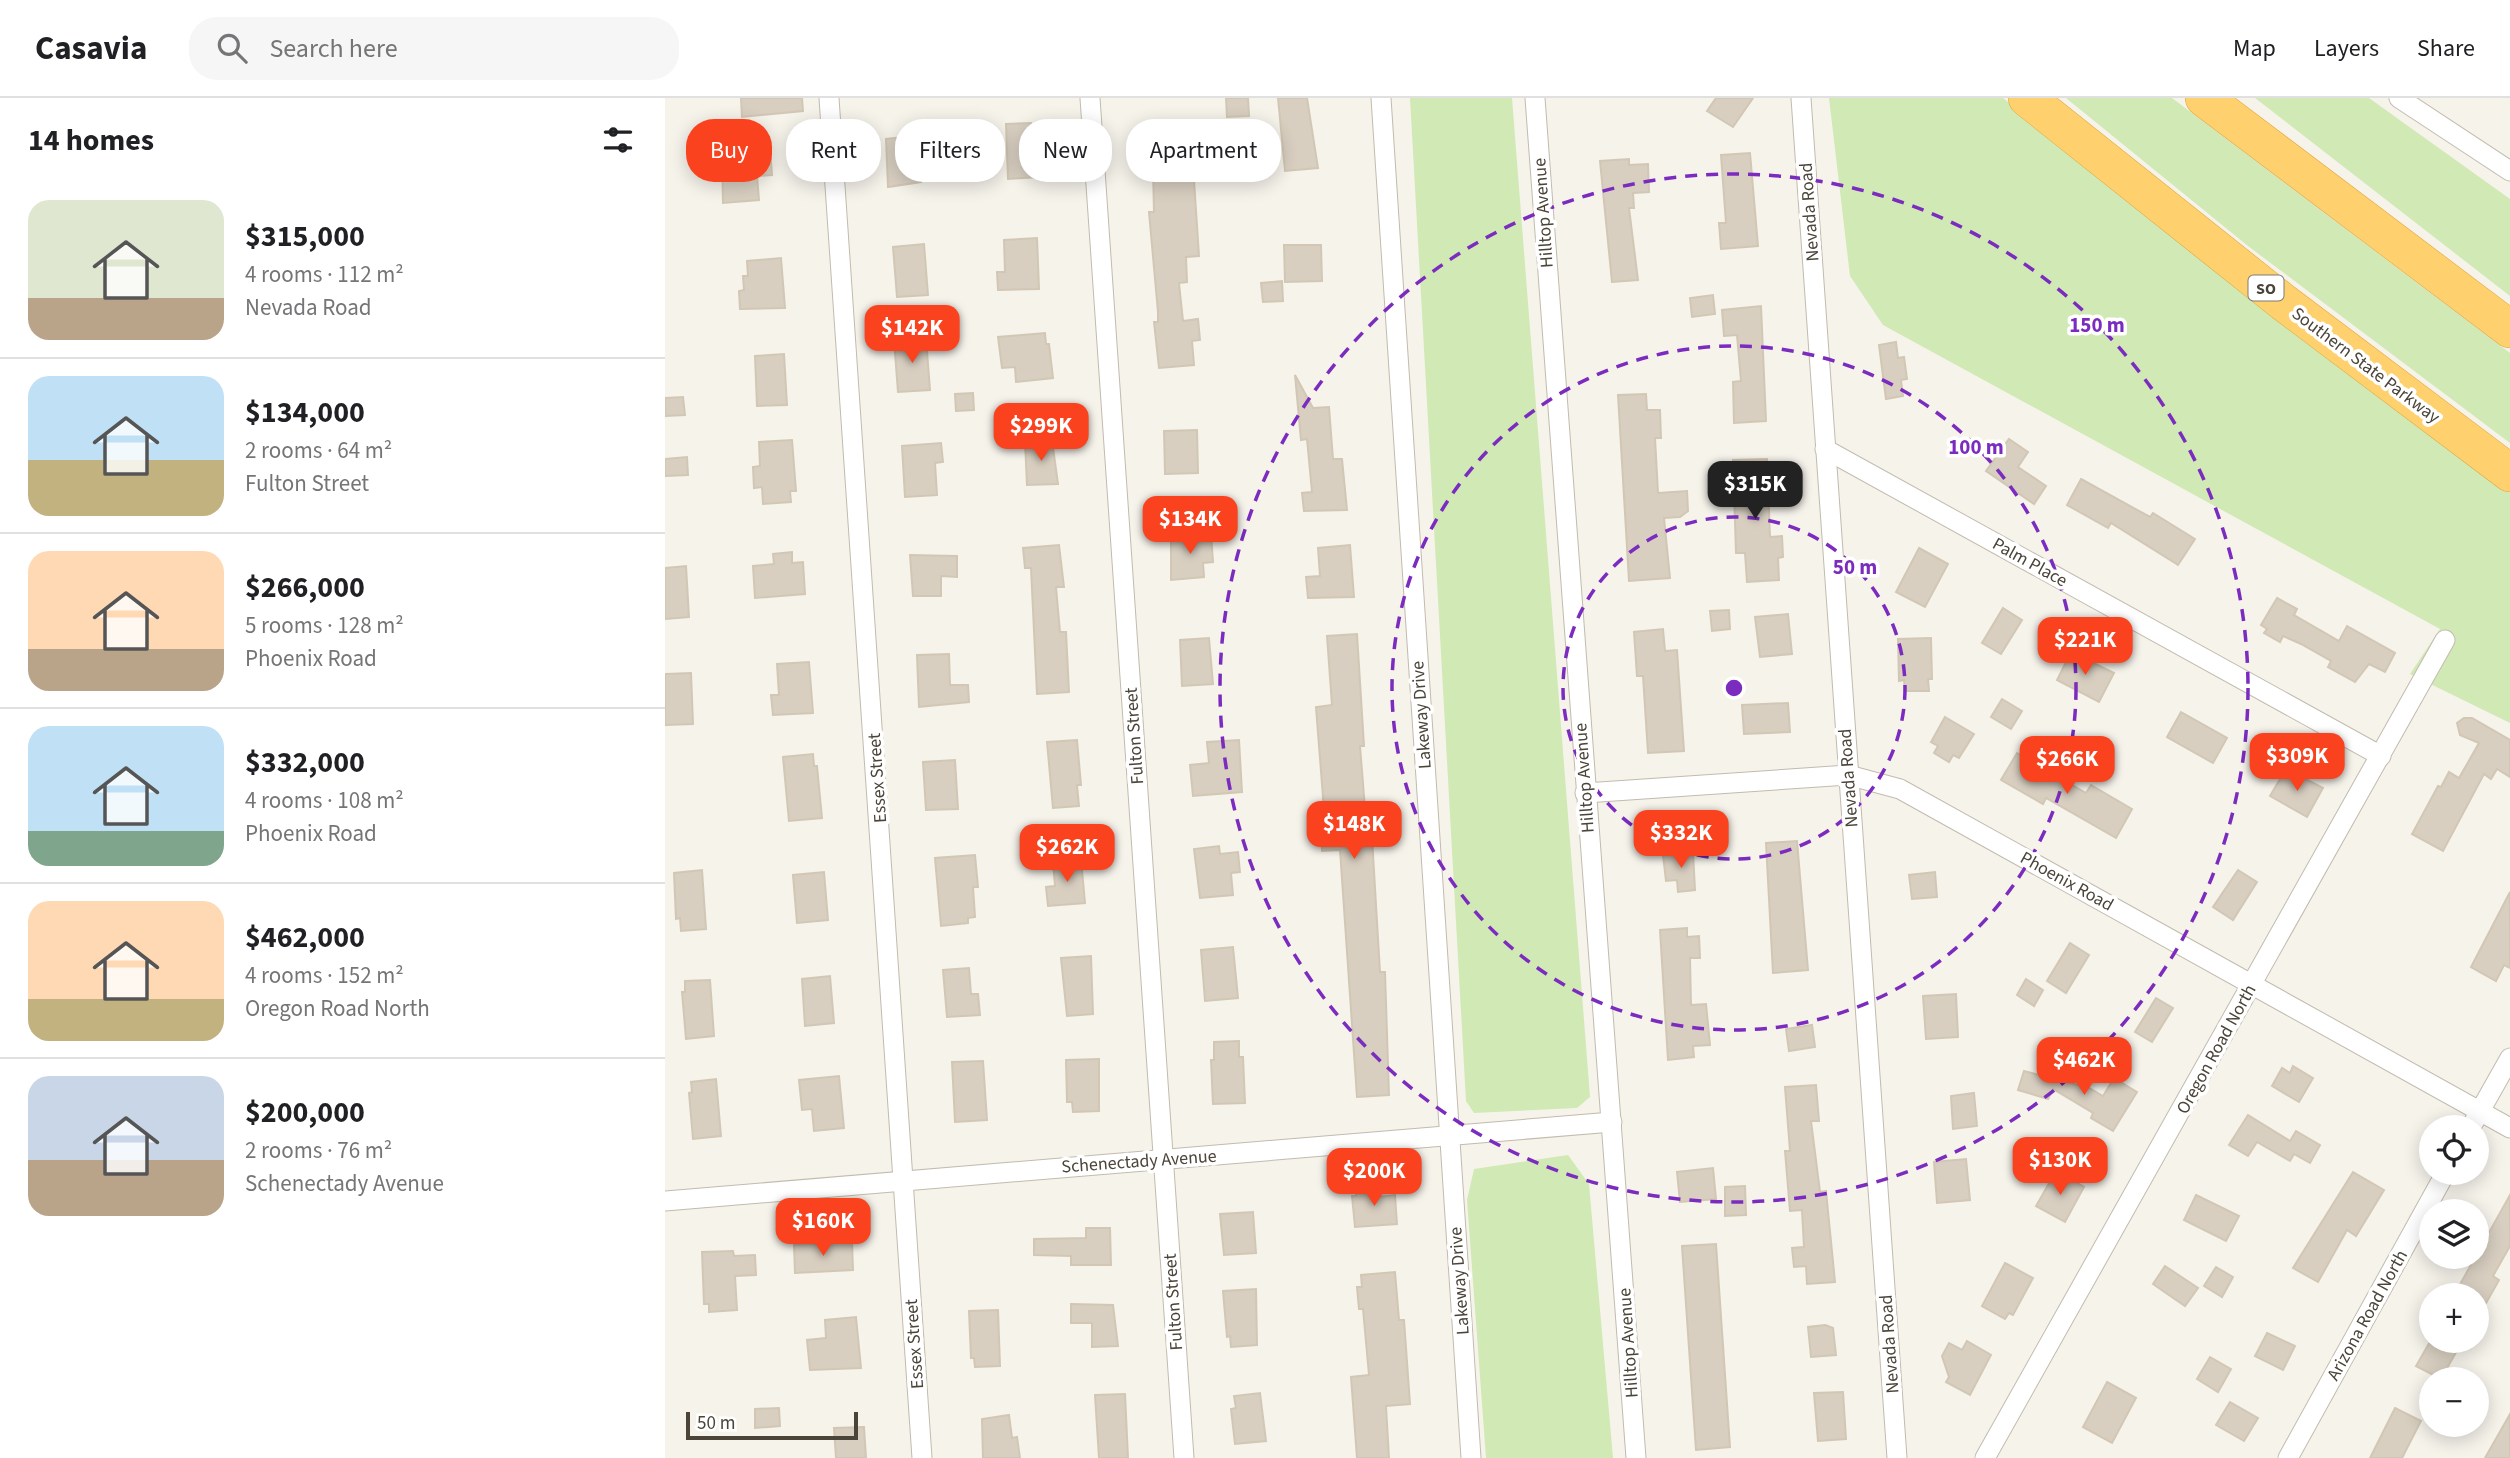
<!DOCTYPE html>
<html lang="en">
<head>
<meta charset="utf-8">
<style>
	:root { --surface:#fff; --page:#f6f6f6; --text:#202124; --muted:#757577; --line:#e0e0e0; --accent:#fa431e }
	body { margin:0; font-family:"Source Sans 3",sans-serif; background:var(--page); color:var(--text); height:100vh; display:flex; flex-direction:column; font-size:26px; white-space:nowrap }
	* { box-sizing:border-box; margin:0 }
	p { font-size:23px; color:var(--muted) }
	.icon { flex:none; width:38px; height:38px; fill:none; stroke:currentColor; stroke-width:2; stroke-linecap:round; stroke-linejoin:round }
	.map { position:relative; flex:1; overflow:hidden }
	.details { display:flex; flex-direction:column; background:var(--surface); width:665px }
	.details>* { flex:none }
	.guide { position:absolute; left:21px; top:21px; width:665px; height:63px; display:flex; gap:14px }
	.buttons { position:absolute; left:1754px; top:1017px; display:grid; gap:14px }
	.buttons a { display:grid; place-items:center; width:70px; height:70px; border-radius:50%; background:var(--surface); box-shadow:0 4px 18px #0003; font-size:35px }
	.scale { position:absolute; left:21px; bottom:18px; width:172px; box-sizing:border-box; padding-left:7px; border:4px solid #4a4439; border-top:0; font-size:19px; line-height:24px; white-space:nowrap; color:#4a4439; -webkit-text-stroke:5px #fff; paint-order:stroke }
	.price { position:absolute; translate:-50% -60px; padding:0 16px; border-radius:14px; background:var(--accent); color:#fff; font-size:23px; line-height:46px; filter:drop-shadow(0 2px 4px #0008) }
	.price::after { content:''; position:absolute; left:50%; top:42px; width:21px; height:16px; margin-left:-10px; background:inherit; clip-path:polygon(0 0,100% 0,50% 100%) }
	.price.selected { background:#222; color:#fff }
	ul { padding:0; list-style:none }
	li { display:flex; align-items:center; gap:21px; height:175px; padding:0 28px }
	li+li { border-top:2px solid var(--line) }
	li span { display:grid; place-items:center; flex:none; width:196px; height:140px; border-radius:21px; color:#555 }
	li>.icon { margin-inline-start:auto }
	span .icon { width:84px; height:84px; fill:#fffc; stroke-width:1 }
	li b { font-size:30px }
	h2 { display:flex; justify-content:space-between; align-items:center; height:84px; padding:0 28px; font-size:30px }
	.chip { padding:0 24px; border-radius:28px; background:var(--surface); box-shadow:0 4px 18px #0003; font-size:24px; line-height:63px }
	.chip.selected { background:var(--accent); color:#fff }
	header { display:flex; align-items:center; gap:42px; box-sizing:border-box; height:98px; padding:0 35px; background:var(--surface); border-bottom:2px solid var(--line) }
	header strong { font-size:33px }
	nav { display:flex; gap:38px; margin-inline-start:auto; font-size:24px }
	.search { width:490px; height:63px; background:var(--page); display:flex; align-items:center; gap:18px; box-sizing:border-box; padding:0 24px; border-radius:28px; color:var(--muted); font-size:26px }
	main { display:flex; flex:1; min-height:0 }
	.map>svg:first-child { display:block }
	.green { fill:#d1e9b5 }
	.building { fill:#d8cfc1; stroke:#d2c7b4; stroke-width:2 }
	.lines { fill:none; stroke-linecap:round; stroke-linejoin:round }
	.minor-casing { stroke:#c2bbae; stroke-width:21 }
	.motorway-casing { stroke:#dfa63c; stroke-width:38 }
	.minor { stroke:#fff; stroke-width:19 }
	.motorway { stroke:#fed06e; stroke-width:37 }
	.ring { fill:none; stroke:#7b2cbf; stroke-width:3.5; stroke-dasharray:12 9 }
	.labels { text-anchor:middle; stroke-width:7; stroke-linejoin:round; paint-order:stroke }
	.shield { fill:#fff; stroke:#807c74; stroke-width:2 }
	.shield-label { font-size:16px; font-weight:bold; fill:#4a4439 }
	.street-label { font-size:18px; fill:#4a4439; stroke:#fff }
	.centre { fill:#7b2cbf; stroke:#fff; stroke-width:3.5 }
	.ring-label { font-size:21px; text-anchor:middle; font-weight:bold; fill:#7b2cbf; stroke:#fff; stroke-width:7; stroke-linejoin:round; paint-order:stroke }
</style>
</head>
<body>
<header>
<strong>Casavia</strong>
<div class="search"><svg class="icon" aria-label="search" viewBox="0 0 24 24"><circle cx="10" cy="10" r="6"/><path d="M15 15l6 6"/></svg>Search here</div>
<nav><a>Map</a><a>Layers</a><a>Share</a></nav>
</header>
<main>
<section class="details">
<h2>14 homes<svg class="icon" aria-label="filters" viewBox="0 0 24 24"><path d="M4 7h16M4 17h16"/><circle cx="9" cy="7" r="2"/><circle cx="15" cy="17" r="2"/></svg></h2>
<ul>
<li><span style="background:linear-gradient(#dfe7d0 70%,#b9a48a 0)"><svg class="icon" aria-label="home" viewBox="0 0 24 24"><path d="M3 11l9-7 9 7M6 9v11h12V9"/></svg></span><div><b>$315,000</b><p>4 rooms · 112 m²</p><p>Nevada Road</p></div></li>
<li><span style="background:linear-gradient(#bfe0f5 60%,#c2b280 0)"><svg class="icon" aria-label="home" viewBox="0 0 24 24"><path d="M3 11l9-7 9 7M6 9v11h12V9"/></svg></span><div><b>$134,000</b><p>2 rooms · 64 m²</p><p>Fulton Street</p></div></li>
<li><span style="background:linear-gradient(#ffd9b3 70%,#b9a48a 0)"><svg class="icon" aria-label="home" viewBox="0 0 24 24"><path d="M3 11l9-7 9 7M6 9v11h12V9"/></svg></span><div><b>$266,000</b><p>5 rooms · 128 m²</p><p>Phoenix Road</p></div></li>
<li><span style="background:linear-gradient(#bfe0f5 75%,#7fa58c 0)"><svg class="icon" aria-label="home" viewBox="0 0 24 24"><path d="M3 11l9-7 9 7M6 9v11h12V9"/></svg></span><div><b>$332,000</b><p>4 rooms · 108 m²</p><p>Phoenix Road</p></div></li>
<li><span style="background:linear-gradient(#ffd9b3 70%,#c2b280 0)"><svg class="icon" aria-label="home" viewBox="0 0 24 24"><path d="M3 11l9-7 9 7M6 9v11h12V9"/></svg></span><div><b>$462,000</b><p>4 rooms · 152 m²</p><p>Oregon Road North</p></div></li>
<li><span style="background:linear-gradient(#c9d6e8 60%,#b9a48a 0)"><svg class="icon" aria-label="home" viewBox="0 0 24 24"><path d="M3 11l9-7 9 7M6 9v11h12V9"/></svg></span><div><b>$200,000</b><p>2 rooms · 76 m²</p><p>Schenectady Avenue</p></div></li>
</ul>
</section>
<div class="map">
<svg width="1845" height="1360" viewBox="0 0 1845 1360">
	<rect width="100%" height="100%" fill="#f6f3eb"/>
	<!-- green -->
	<g class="green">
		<polygon points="745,0 847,0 925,999 912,1010 809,1015 801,1003"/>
		<polygon points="1164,0 1338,0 1541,160 1845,391 1845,625 1745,576 1775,531 1218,227 1185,178"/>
		<polygon points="1401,0 1507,0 1845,255 1845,345 1583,148"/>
		<polygon points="1590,0 1704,0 1845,101 1845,198"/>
		<polygon points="903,1057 924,1086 948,1360 821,1360 802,1102 809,1071"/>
	</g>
	<!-- building -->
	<g class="building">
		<polygon points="76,0 137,0 138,13 77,19"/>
		<polygon points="561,0 583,0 584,18 562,19"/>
		<polygon points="613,0 642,0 653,70 620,73"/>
		<polygon points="1051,0 1088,0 1068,29 1042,13"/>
		<polygon points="366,25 373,79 343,81 341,26"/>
		<polygon points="515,26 517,67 528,67 534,158 521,159 522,184 514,185 518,223 533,221 535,242 527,243 529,267 494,270 489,224 493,224 493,214 484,114 489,114 488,71 484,71 483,27"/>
		<polygon points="258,37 262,75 256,84 223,89 221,41"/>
		<polygon points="105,51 107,77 92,78 94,102 58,105 57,55"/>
		<polygon points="1085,55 1093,148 1056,151 1054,125 1061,125 1056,57"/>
		<polygon points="964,61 964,67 983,66 984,94 968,95 969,110 964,110 973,182 947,184 935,63"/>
		<polygon points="372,140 374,191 333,192 332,174 340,174 339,142"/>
		<polygon points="259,146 263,197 232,199 228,149"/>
		<polygon points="619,147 656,147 657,183 620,184"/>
		<polygon points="116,160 120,210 75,211 74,193 79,192 78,178 83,178 82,163"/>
		<polygon points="617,183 618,203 598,204 596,185"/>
		<polygon points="1048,197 1050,216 1027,219 1025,200"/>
		<polygon points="1096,208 1101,323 1069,325 1068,284 1076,283 1072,237 1059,238 1057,212"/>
		<polygon points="380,235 381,246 384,246 388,280 351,284 350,269 337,270 333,239"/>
		<polygon points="261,240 265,292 233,294 229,242"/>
		<polygon points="1231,244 1233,260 1239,259 1242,281 1236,282 1238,298 1221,301 1214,247"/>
		<polygon points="119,256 122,307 92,308 90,258"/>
		<polygon points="630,277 648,310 664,309 668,361 677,361 682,412 639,413 637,395 647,394 642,341 636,342"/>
		<polygon points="308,295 309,312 291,313 290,296"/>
		<polygon points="981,296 982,312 995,312 996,340 990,340 993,395 1022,393 1023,413 1015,419 999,420 1005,480 964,483 953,297"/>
		<polygon points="18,299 20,317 0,318 0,300"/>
		<polygon points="532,332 533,375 500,376 499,333"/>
		<polygon points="1344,341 1363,354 1353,369 1381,388 1369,406 1321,373"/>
		<polygon points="127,342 131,393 125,393 126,404 98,406 97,389 89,390 88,369 95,368 94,344"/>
		<polygon points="387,342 393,386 362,387 360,343"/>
		<polygon points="276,345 278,364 270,365 272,397 240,399 237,348"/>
		<polygon points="22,359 23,377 0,378 0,361"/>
		<polygon points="1102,361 1105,439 1117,438 1118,459 1113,460 1114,482 1082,484 1080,455 1071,455 1068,362"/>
		<polygon points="1416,381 1485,419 1488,415 1530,441 1513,467 1446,425 1443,430 1402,407"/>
		<polygon points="546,436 548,464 538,465 539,479 506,482 506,440"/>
		<polygon points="394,447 399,489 391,489 395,534 401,534 404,594 372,596 366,470 360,470 358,450"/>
		<polygon points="685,447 689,499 643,500 641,479 655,478 653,450"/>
		<polygon points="1254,450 1283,466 1260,509 1231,494"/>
		<polygon points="127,454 127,465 138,464 140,496 90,500 88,468 109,466 108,456"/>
		<polygon points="245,457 292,458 292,479 276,478 276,498 248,498"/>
		<polygon points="21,468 24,519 0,521 0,470"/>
		<polygon points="1612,500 1632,511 1629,517 1674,543 1682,528 1730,555 1720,574 1704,566 1690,584 1663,569 1666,563 1636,546 1618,538 1615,544 1599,535 1602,531 1596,527"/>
		<polygon points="1338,510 1357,522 1336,556 1317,545"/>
		<polygon points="1064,512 1065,531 1047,533 1045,513"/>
		<polygon points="1123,516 1127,556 1095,559 1090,519"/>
		<polygon points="998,531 1000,553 1012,552 1019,653 983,655 978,578 972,578 969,534"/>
		<polygon points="692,536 699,648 695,648 701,723 706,723 715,874 720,874 724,997 692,999 675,752 657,753 656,725 660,725 651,609 667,607 662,538"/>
		<polygon points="544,540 548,586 517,588 515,542"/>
		<polygon points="1266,540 1267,581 1263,581 1264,593 1240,593 1239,582 1234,583 1233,541"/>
		<polygon points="1406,554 1449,575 1434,604 1392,582"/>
		<polygon points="284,556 285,587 303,587 304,604 254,609 252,557"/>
		<polygon points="144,564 148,615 108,617 106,597 114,597 112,566"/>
		<polygon points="26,575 28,626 0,627 0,576"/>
		<polygon points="1337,601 1357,613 1346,631 1326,619"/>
		<polygon points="1123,605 1125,634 1079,636 1077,607"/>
		<polygon points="1516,614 1562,640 1548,665 1502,639"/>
		<polygon points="1280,619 1309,636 1294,660 1288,657 1284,664 1269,655 1273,648 1266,644"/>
		<polygon points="1799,620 1807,620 1845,642 1845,679 1832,671 1826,681 1819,676 1778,753 1747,736 1773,688 1776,689 1784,674 1794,680 1814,645 1795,637 1792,625"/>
		<polygon points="412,642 416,687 412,687 414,708 388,710 382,644"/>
		<polygon points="574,642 577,694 528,698 525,667 544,665 542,644"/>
		<polygon points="1352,655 1421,695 1426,687 1467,711 1451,740 1381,700 1378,706 1336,682"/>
		<polygon points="148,656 149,668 152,668 157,720 124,723 118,659"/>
		<polygon points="290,662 293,711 261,712 258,664"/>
		<polygon points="1621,671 1658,690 1642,719 1605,698"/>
		<polygon points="1132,743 1143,872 1108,875 1101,745"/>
		<polygon points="554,748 555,756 573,754 575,774 566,775 568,797 535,800 529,751"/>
		<polygon points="1028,754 1030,792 1013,794 1012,782 1001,783 998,757"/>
		<polygon points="310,757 313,789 308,789 310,819 303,820 303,825 276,828 270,760"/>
		<polygon points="416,761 420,805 383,808 381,789 390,788 388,763"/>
		<polygon points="37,772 41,831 16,833 15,820 11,821 9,775"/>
		<polygon points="1573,772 1592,784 1568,822 1548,809"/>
		<polygon points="159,774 163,822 132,825 128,777"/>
		<polygon points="1270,774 1272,799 1247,801 1244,777"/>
		<polygon points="1845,794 1845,870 1839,867 1831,883 1806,869"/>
		<polygon points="1022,830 1022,839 1034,838 1035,860 1025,860 1026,907 1041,906 1045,947 1028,948 1029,959 1003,962 995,832"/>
		<polygon points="1405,845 1424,857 1401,895 1382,883"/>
		<polygon points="568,849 573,900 540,903 536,852"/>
		<polygon points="426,858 428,916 402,918 396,860"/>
		<polygon points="304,870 306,896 313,896 315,917 282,919 278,872"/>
		<polygon points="165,878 169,925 140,928 137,881"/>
		<polygon points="1361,881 1378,892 1369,908 1352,897"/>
		<polygon points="45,882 49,938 21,941 17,894 20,894 20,883"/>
		<polygon points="1291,896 1293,939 1261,941 1258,898"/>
		<polygon points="1491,900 1508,910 1487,944 1470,934"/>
		<polygon points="1147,927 1150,949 1124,953 1121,931"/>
		<polygon points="574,943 574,959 578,959 580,1005 548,1006 546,962 549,962 549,944"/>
		<polygon points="434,961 434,1013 408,1014 407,1004 402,1004 401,962"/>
		<polygon points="318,963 322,1022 290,1024 287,964"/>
		<polygon points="1628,968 1648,980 1634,1004 1607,988 1617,970 1625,975"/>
		<polygon points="1359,973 1424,990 1438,998 1449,980 1472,994 1448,1033 1426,1020 1428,1015 1388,991 1383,1001 1353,992"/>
		<polygon points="174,978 179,1030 149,1033 147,1011 137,1012 134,982"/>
		<polygon points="51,981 56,1038 28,1041 24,995 27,994 26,984"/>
		<polygon points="1151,987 1154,1023 1146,1023 1155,1094 1161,1093 1170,1184 1142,1186 1141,1168 1129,1169 1127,1150 1139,1149 1137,1112 1125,1113 1120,1053 1125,1053 1120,989"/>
		<polygon points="1309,995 1312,1028 1288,1031 1286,998"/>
		<polygon points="1583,1017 1625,1043 1631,1033 1655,1047 1645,1065 1629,1056 1625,1063 1592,1044 1583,1058 1564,1047"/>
		<polygon points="1301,1061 1305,1102 1272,1105 1269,1064"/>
		<polygon points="1048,1070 1051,1101 1015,1104 1012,1074"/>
		<polygon points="1391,1073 1419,1089 1400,1124 1371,1108"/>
		<polygon points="1688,1074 1719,1092 1691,1138 1682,1132 1653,1184 1628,1170"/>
		<polygon points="1080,1088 1081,1117 1060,1118 1060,1089"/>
		<polygon points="713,1089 714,1099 730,1097 732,1126 690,1129 687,1098 691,1098 691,1091"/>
		<polygon points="1531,1097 1574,1118 1561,1143 1519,1122"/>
		<polygon points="1845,1097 1845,1148 1828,1178 1834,1182 1811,1223 1811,1197 1789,1197"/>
		<polygon points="588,1114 591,1155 559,1157 555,1116"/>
		<polygon points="421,1130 445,1130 446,1167 406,1167 406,1158 369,1157 369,1141 421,1140"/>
		<polygon points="187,1144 188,1172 130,1175 129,1147"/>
		<polygon points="1051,1146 1065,1349 1031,1352 1017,1148"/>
		<polygon points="68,1153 69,1158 90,1157 91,1177 70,1178 72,1212 44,1214 44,1206 39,1206 37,1154"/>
		<polygon points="1340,1165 1368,1180 1348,1217 1344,1215 1340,1221 1317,1208"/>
		<polygon points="1500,1168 1533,1190 1520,1208 1488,1186"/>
		<polygon points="1551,1169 1568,1179 1557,1199 1539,1188"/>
		<polygon points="730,1174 734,1222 739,1222 745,1306 721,1308 724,1360 692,1360 686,1279 704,1277 698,1211 694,1211 692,1189 697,1189 696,1177"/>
		<polygon points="591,1191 592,1247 566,1249 565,1238 562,1239 558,1193"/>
		<polygon points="406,1206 448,1207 453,1248 427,1249 427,1225 406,1225"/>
		<polygon points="333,1212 335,1268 310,1269 309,1260 306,1260 304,1213"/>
		<polygon points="191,1219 196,1270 145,1272 142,1242 161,1240 160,1222"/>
		<polygon points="1160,1227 1168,1230 1171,1257 1146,1259 1143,1229"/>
		<polygon points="1602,1235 1630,1248 1618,1272 1590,1258"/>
		<polygon points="1766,1242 1798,1242 1776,1281 1751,1268"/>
		<polygon points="1302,1243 1326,1257 1305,1297 1281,1284 1284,1279 1277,1258 1284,1245 1297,1252"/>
		<polygon points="1545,1259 1566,1271 1553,1294 1532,1281"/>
		<polygon points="1442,1284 1471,1300 1447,1345 1418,1329"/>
		<polygon points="1178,1294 1181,1341 1153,1343 1149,1295"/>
		<polygon points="595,1295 601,1343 570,1346 566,1311 571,1310 569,1298"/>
		<polygon points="460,1296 463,1360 434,1360 430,1297"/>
		<polygon points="1565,1304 1593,1320 1579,1343 1551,1327"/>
		<polygon points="114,1310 115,1328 90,1330 90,1311"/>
		<polygon points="1730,1310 1756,1323 1737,1360 1705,1360"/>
		<polygon points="1845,1316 1845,1360 1820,1360"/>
		<polygon points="344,1317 347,1340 352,1339 355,1360 318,1360 317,1321"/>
		<polygon points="199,1329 201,1360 171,1360 169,1330"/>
	</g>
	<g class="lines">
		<defs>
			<g id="minor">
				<polyline points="164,0 257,1360"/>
				<polyline points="425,0 519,1360"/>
				<polyline points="716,0 806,1360"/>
				<polyline points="870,0 971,1360"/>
				<polyline points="1136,0 1232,1360"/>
				<polyline points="1734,0 1845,73"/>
				<polyline points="1160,351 1716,658"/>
				<polyline points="920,695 1183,677 1235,691 1845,1030"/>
				<polyline points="1806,1029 1845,960"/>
				<polyline points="0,1103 947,1024"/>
				<polyline points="1320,1360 1780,542"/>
				<polyline points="1623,1360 1781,1074"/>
			</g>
			<g id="motorway">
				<polyline points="1362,0 1618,204 1845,375"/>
				<polyline points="1539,0 1845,231"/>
			</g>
		</defs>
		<!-- minor casing -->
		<use href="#minor" class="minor-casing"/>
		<!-- motorway casing -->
		<use href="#motorway" class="motorway-casing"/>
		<!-- minor -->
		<use href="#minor" class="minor"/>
		<!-- motorway -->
		<use href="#motorway" class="motorway"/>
	</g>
	<!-- distance rings -->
	<g class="ring">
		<circle cx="1069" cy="590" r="171"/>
		<circle cx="1069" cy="590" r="342"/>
		<circle cx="1069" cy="590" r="514"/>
	</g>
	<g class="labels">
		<!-- shield labels -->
		<rect class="shield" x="1583.5" y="177.5" width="35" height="25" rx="5"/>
		<g class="shield-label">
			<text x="1601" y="196">SO</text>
		</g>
		<!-- street labels -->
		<g class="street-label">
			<text transform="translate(1144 114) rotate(-94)" y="6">Nevada Road</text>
			<text transform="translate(878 115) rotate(-94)" y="6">Hilltop Avenue</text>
			<text transform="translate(1701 267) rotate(37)" y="6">Southern State Parkway</text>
			<text transform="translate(1365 464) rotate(29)" y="6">Palm Place</text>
			<text transform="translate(756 617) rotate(-94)" y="6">Lakeway Drive</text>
			<text transform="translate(469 638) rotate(-94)" y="6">Fulton Street</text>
			<text transform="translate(212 680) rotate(-94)" y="6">Essex Street</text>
			<text transform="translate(919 680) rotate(-94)" y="6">Hilltop Avenue</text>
			<text transform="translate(1183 680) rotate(-94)" y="6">Nevada Road</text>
			<text transform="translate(1402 783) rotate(29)" y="6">Phoenix Road</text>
			<text transform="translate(1551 951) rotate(-61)" y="6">Oregon Road North</text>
			<text transform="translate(474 1063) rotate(-4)" y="6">Schenectady Avenue</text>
			<text transform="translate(794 1183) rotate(-94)" y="6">Lakeway Drive</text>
			<text transform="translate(508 1204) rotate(-94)" y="6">Fulton Street</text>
			<text transform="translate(1702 1217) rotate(-61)" y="6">Arizona Road North</text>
			<text transform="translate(963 1245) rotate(-94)" y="6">Hilltop Avenue</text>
			<text transform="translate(249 1246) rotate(-94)" y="6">Essex Street</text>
			<text transform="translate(1224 1246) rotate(-94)" y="6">Nevada Road</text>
		</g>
	</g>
	<circle cx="1069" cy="590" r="10" class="centre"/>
	<g class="ring-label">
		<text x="1432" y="234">150 m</text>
		<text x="1311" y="356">100 m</text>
		<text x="1190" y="476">50 m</text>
	</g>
</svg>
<div class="buttons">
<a><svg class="icon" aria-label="locate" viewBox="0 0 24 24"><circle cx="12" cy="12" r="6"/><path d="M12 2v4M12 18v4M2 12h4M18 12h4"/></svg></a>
<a><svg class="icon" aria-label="layers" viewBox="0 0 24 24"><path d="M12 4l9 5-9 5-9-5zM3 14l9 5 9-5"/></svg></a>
<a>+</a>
<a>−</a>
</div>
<div class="scale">50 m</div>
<b class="price" style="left:247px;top:267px">$142K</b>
<b class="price" style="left:376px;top:365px">$299K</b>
<b class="price selected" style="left:1090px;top:423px">$315K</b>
<b class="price" style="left:525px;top:458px">$134K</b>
<b class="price" style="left:1420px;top:579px">$221K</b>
<b class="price" style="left:1632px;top:695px">$309K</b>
<b class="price" style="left:1402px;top:698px">$266K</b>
<b class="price" style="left:689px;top:763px">$148K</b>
<b class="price" style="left:1016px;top:772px">$332K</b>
<b class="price" style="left:402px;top:786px">$262K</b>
<b class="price" style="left:1419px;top:999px">$462K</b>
<b class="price" style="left:1395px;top:1099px">$130K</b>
<b class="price" style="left:709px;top:1110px">$200K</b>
<b class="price" style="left:158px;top:1160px">$160K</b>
<div class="guide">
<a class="chip selected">Buy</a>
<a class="chip">Rent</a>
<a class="chip">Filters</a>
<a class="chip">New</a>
<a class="chip">Apartment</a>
</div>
</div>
</main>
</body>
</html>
